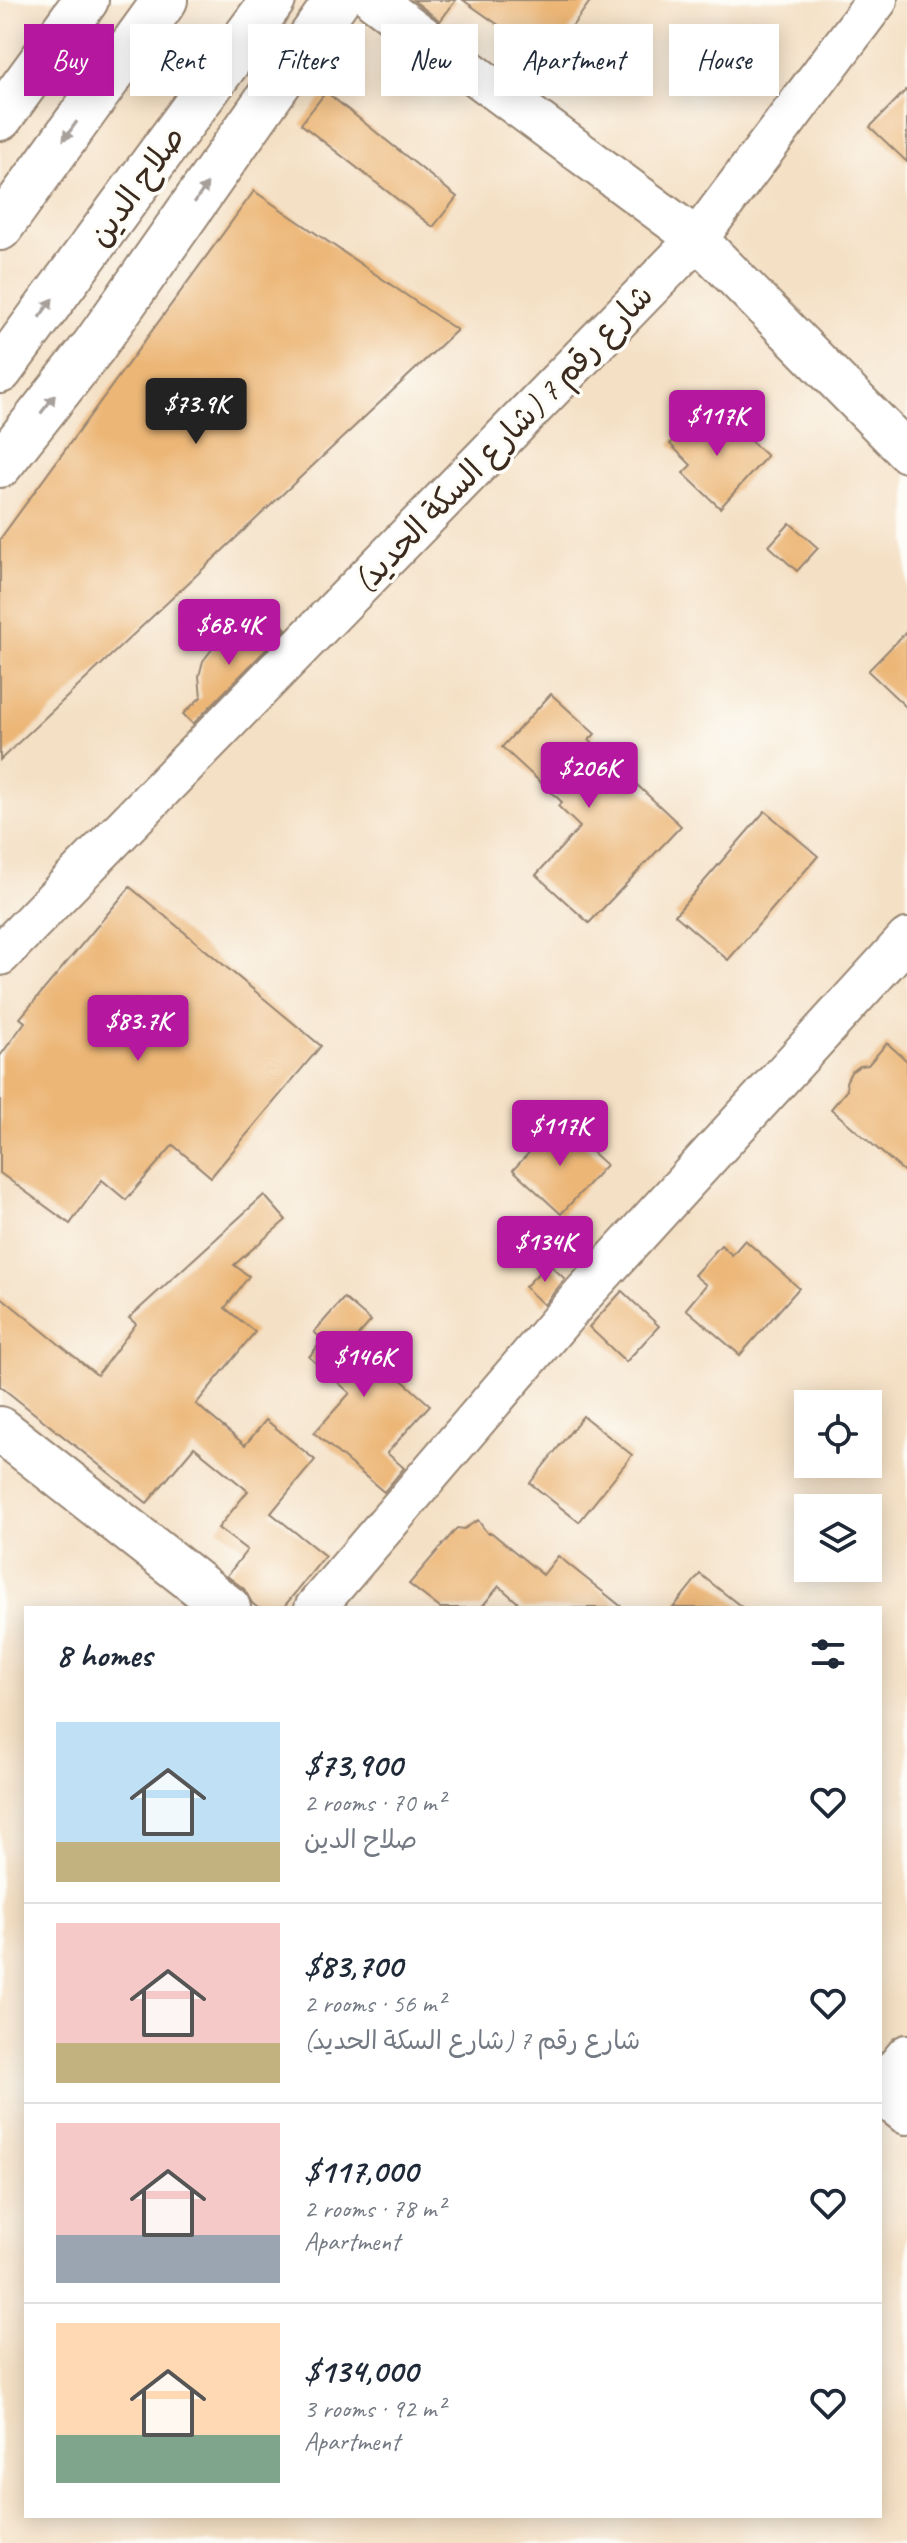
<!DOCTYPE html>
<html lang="en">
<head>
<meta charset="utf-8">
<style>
	:root { --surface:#fff; --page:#f6f6f7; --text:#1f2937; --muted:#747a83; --line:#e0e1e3; --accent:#b5179e }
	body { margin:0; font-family:Caveat,"Playpen Sans Arabic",sans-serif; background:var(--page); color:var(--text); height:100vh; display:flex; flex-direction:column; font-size:30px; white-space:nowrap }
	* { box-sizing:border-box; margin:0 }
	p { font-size:26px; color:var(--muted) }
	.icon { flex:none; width:44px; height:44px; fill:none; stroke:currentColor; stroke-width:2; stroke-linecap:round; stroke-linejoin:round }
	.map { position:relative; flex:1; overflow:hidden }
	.details { position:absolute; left:24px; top:1606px; width:858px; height:912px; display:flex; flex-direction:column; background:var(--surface); border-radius:0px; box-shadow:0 4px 20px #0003 }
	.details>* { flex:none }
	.guide { position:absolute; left:24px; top:24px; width:860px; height:72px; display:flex; gap:16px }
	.fabs { position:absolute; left:794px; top:1390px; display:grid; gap:16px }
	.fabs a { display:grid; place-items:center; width:88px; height:88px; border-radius:0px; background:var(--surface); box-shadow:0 4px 20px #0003; font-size:40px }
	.price { position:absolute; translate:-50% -68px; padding:0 18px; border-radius:8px; background:var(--accent); color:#fff; font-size:26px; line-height:52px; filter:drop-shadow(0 2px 4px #0008) }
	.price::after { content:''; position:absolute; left:50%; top:48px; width:24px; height:18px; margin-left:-12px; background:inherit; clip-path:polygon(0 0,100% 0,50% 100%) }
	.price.selected { background:#222; color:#fff }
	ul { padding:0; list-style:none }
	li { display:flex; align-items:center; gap:24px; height:200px; padding:0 32px }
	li+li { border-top:2px solid var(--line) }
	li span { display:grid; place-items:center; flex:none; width:224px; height:160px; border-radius:0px; color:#555 }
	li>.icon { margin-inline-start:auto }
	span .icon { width:96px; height:96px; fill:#fffc; stroke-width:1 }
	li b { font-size:34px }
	h2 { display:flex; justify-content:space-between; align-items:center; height:96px; padding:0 32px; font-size:34px }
	.tag { padding:0 28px; border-radius:0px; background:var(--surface); box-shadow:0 4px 20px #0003; font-size:28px; line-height:72px }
	.tag.selected { background:var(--accent); color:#fff }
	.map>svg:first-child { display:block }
	.building { fill:#ecb676 }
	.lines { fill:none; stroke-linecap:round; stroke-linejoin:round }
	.street-casing { stroke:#988572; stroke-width:44 }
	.secondary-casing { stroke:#988572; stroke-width:48 }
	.highway-casing { stroke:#988572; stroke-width:48 }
	.street { stroke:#fff; stroke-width:40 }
	.secondary { stroke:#fff; stroke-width:44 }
	.highway { stroke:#fff; stroke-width:44 }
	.oneway { fill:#a79f9a }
	.labels { text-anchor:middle; stroke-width:7; stroke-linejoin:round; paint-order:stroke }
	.street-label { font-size:32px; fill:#3b2a1e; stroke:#fdfcf7 }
</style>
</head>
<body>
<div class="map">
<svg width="907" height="2543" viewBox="0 0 907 2543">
	<rect width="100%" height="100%" fill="#fdfcf7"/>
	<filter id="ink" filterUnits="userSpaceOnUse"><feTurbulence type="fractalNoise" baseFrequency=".0125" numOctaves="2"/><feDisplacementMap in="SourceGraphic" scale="16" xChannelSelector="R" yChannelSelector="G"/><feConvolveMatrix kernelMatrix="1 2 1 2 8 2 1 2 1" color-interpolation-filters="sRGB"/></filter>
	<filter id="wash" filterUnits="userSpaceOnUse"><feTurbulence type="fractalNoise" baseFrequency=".006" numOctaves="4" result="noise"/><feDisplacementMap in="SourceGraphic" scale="32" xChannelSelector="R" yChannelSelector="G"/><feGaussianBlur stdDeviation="1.8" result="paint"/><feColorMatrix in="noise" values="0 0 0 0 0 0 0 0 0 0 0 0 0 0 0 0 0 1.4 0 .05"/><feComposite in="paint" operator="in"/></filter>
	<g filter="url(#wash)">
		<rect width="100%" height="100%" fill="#f4e0c5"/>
		<g id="blocks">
			<!-- building -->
			<g class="building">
				<polygon points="413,0 456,0 440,21"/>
				<polygon points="463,0 591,0 548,60"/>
				<polygon points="907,89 907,162 870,127"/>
				<polygon points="326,92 457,197 433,227 301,124"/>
				<polygon points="254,191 457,330 0,760 0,539"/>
				<polygon points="701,412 721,432 730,422 767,456 720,508 683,473 691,465 670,444"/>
				<polygon points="790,523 818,548 797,571 769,546"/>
				<polygon points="278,620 286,629 193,724 183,714 201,697 199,676 203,661 213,648 226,640 241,636 260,638"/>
				<polygon points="907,631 907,708 868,671"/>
				<polygon points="551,694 595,734 589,740 681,826 589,923 536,875 580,827 558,806 562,802 502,747"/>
				<polygon points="765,811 818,856 728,960 675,915"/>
				<polygon points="130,887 321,1046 211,1177 173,1145 126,1200 102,1180 70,1224 0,1173 0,1056 25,1022 20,1018"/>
				<polygon points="887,1043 907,1061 907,1174 831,1109 847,1090 846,1082 851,1072 860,1066 868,1065"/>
				<polygon points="558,1121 606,1165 561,1214 513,1170"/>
				<polygon points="264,1195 286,1220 234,1265 249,1276 225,1308 255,1332 196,1404 245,1445 266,1420 315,1460 271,1513 325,1556 283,1608 258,1608 252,1603 244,1589 227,1576 247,1550 218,1528 248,1491 194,1447 147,1503 0,1386 0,1296 97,1375 136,1324 129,1318"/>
				<polygon points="745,1240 799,1288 740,1355 686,1309 706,1285 694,1275 721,1245 732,1255"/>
				<polygon points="548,1263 565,1279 544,1305 525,1287"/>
				<polygon points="622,1291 659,1326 626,1362 589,1327"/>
				<polygon points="344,1298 371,1321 355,1339 430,1405 387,1453 404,1468 384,1492 314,1433 350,1393 309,1357 323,1340 314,1332"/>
				<polygon points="583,1416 632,1455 579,1522 530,1483"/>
				<polygon points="478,1520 487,1533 492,1533 543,1575 558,1556 623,1608 524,1608 499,1586 481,1608 440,1608 409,1584 457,1528 464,1529"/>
				<polygon points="700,1574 743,1608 673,1608"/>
			</g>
		</g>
	</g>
	<g filter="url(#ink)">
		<use href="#blocks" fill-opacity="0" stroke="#988572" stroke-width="2"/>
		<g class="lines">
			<defs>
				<g id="street">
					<polyline points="374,0 697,239 907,452"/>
					<polyline points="0,955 697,239 877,0"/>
					<polyline points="315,1608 584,1293 907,939"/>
					<polyline points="880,2088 907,2055"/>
				</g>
				<g id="secondary">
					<polyline points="0,118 86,0"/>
					<polyline points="0,465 94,346 337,0"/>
					<polyline points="0,1429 228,1608"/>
					<polyline points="880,2091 907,2112"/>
				</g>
				<g id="highway">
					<polyline points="0,228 165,0"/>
					<polyline points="0,371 273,0"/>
				</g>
			</defs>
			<!-- street casing -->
			<use href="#street" class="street-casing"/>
			<!-- secondary casing -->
			<use href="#secondary" class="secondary-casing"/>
			<!-- highway casing -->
			<use href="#highway" class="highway-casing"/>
			<!-- street -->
			<use href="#street" class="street"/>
			<!-- secondary -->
			<use href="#secondary" class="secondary"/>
			<!-- highway -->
			<use href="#highway" class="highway"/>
		</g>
		<!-- one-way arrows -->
		<defs><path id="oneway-solid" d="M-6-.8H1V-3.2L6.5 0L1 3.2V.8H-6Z" transform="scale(2)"/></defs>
		<g class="oneway">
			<use href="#oneway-solid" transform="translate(70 131) rotate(126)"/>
			<use href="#oneway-solid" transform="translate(201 193) rotate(-55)"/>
			<use href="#oneway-solid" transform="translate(46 308) rotate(-54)"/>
			<use href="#oneway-solid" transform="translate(48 404) rotate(-52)"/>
		</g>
	</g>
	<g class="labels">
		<!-- street labels -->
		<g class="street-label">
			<text transform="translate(136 186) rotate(-54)" y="11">صلاح الدين</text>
			<text transform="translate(503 438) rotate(-46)" y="11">شارع رقم 7 (شارع السكة الحديد)</text>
		</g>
	</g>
</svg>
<div class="fabs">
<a><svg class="icon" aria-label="locate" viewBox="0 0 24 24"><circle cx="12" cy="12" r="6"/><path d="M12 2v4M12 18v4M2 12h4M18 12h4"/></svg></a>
<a><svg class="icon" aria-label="layers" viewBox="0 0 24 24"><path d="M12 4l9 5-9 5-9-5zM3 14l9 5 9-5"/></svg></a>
</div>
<b class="price selected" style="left:196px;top:446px">$73.9K</b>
<b class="price" style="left:717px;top:458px">$117K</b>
<b class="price" style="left:229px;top:667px">$68.4K</b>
<b class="price" style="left:589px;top:810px">$206K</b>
<b class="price" style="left:138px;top:1063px">$83.7K</b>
<b class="price" style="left:560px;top:1168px">$117K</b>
<b class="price" style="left:545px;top:1284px">$134K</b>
<b class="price" style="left:364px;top:1399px">$146K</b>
<div class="guide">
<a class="tag selected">Buy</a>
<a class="tag">Rent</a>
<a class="tag">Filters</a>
<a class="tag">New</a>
<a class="tag">Apartment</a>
<a class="tag">House</a>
</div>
<section class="details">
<h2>8 homes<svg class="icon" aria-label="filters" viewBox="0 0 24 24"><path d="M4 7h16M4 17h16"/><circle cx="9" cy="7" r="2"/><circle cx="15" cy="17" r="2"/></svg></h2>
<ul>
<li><span style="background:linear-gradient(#bfe0f5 75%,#c2b280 0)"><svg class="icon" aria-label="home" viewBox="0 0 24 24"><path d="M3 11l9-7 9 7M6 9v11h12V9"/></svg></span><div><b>$73,900</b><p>2 rooms · 70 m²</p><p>صلاح الدين</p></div><svg class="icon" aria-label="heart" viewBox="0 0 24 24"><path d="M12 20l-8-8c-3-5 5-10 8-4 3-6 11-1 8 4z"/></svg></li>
<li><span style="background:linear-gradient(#f6c9c9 75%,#c2b280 0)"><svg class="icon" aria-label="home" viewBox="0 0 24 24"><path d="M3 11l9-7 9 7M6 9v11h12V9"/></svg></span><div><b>$83,700</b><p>2 rooms · 56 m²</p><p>شارع رقم 7 (شارع السكة الحديد)</p></div><svg class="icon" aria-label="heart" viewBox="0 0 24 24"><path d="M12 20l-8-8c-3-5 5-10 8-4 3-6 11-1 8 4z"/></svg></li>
<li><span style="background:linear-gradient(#f6c9c9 70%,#9aa5b1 0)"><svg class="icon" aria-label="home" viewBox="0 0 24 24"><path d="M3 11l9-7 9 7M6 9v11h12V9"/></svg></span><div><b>$117,000</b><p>2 rooms · 78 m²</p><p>Apartment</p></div><svg class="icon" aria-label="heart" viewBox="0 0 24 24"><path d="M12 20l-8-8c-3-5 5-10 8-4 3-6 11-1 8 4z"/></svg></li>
<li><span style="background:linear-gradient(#ffd9b3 70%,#7fa58c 0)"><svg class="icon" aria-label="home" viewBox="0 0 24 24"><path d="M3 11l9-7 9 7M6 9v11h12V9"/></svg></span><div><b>$134,000</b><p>3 rooms · 92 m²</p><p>Apartment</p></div><svg class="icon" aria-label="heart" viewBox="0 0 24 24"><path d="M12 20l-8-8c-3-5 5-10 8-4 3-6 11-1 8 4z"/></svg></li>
</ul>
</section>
</div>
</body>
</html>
